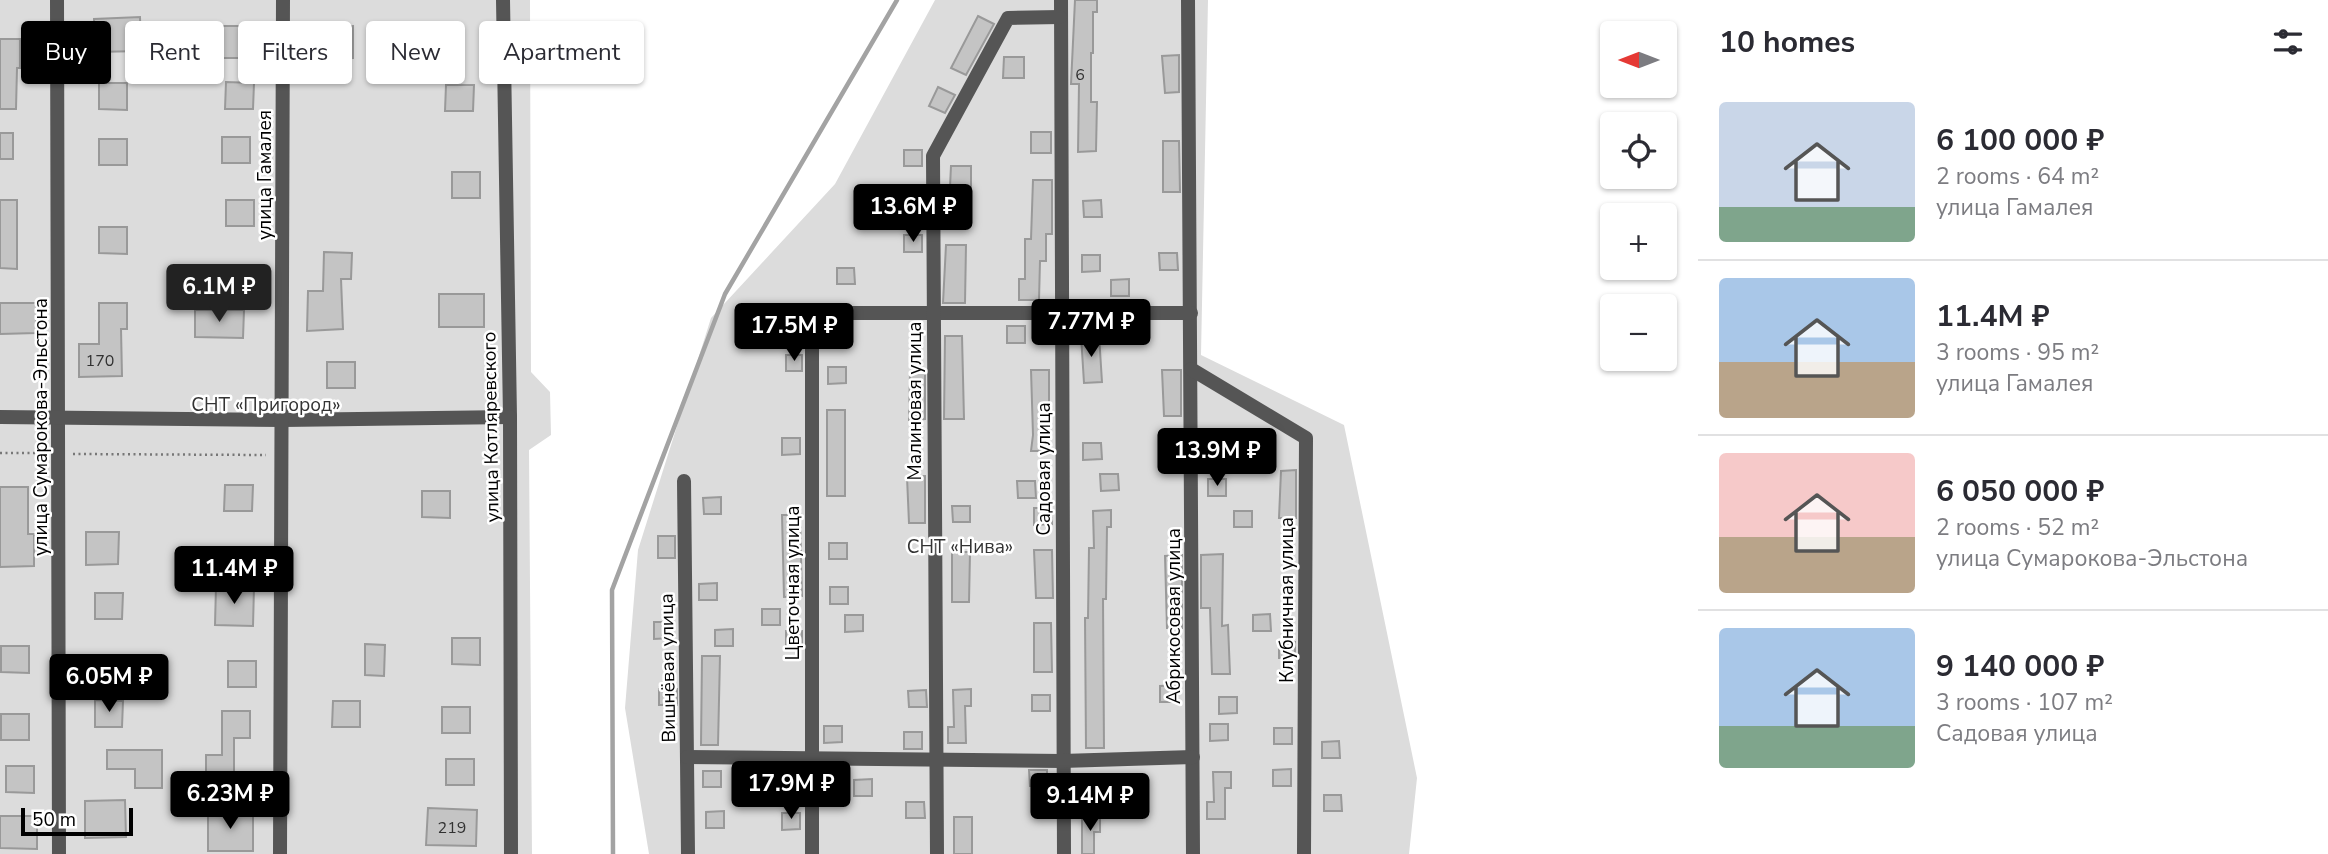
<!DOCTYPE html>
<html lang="en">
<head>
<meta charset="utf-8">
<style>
	:root { --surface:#fff; --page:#f7f7f7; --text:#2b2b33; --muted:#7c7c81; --line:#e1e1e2; --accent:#000 }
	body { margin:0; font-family:"Nunito Sans",sans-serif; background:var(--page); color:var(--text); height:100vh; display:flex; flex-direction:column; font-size:26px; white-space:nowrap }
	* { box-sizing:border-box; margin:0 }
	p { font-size:23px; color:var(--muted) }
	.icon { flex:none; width:38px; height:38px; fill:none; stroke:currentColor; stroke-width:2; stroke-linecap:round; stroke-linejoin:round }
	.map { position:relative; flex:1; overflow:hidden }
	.drawer { display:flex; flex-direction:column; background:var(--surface); width:630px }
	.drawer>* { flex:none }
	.guide { position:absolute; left:21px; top:21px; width:665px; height:63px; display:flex; gap:14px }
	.needle { width:46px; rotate:270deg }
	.fabs { position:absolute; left:1600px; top:21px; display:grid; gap:14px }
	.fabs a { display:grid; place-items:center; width:77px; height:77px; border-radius:7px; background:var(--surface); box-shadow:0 2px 5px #0004; font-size:35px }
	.scale { position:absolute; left:21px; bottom:18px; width:112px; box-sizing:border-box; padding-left:7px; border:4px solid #000; border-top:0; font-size:19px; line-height:24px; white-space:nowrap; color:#000; -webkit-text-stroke:5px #fff; paint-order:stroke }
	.price { position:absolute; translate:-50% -60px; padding:0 16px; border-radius:7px; background:var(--accent); color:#fff; font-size:23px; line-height:46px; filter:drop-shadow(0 2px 4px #0008) }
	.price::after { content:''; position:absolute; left:50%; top:42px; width:21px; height:16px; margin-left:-10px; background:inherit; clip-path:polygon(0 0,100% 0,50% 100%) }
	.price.active { background:#222; color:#fff }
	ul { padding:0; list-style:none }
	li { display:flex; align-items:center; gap:21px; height:175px; padding:0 21px }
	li+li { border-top:2px solid var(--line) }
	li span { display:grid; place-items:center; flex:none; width:196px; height:140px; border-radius:7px; color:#555 }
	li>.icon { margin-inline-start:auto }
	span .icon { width:84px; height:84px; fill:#fffc; stroke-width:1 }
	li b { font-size:30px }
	h2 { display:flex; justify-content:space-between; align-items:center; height:84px; padding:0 21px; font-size:30px }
	.chip { padding:0 24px; border-radius:7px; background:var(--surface); box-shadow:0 2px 5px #0004; font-size:24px; line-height:63px }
	.chip.active { background:var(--accent); color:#fff }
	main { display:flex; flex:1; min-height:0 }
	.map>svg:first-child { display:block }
	.green { fill:#dcdcdc }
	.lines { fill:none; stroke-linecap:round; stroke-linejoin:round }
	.stream { stroke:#a3a3a3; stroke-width:4.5 }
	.building { fill:#c4c4c4; stroke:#999; stroke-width:2 }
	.path { stroke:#777; stroke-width:2.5; stroke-dasharray:2 3.5; stroke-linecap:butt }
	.street { stroke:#555; stroke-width:14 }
	.labels { text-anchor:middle; stroke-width:5; stroke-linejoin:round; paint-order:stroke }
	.number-label { font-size:16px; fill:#313131 }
	.street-label { font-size:19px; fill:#000; stroke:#fff }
	.park-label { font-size:19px; fill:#333; stroke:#fff }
</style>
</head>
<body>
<main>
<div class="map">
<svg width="1698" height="854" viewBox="0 0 1698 854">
	<rect width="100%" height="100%" fill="#fff"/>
	<!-- green -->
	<g class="green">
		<polygon points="0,0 530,0 531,372 550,392 551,435 529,450 532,854 0,854"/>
		<polygon points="935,0 1208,0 1201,355 1344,425 1417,778 1409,854 649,854 625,708 638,550 711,318 835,184"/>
	</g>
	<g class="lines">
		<!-- stream -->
		<polyline class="stream" points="613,854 612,590 725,294 897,0"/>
	</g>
	<!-- building -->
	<g class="building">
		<polygon points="1075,0 1097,0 1097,12 1093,12 1093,53 1091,53 1091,102 1097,102 1096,151 1078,152 1079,84 1071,84"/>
		<polygon points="978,16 994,24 966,75 951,68"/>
		<polygon points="140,17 141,51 95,52 94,19"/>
		<rect x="200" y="26" width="46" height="32"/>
		<polygon points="353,26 353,58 309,60 309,28"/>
		<polygon points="0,39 20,39 20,68 17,68 16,109 0,109"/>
		<polygon points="1179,55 1179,92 1165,93 1162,56"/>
		<polygon points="1004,57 1024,57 1024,78 1003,78"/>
		<polygon points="226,82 254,83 253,109 225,109"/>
		<polygon points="99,83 127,83 127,110 99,109"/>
		<polygon points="446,85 474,85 473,111 445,111"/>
		<polygon points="938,87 955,95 945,113 929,106"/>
		<rect x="1031" y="132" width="20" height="21"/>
		<rect x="0" y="133" width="13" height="26"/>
		<rect x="222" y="137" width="28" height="26"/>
		<rect x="99" y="139" width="28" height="26"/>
		<polygon points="1163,141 1179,141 1180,192 1163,192"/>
		<rect x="904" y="150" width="18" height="16"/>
		<polygon points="951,166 971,166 971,187 950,187"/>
		<rect x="452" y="172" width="28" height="26"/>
		<polygon points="1033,180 1052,180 1052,234 1046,234 1046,261 1040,261 1039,300 1019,300 1019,279 1025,279 1025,239 1031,239"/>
		<rect x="905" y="194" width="18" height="17"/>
		<polygon points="0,200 17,200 17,269 0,268"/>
		<rect x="226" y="200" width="28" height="26"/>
		<polygon points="1101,200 1102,217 1084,217 1083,201"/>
		<polygon points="99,227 127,227 127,254 99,253"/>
		<rect x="904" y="235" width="18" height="17"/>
		<polygon points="946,245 966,245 965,303 943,303"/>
		<polygon points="324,252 352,253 351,279 341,279 343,329 307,331 308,291 323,291"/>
		<polygon points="1159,253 1177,253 1178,270 1160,270"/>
		<polygon points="1082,255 1100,255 1100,271 1082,272"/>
		<polygon points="837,268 854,268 855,284 837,284"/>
		<polygon points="1129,279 1129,296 1111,296 1111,280"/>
		<rect x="439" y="294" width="45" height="33"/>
		<polygon points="0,303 36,303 36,333 0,334"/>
		<polygon points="99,303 127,303 127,329 121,329 122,376 79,377 79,344 99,344"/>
		<polygon points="195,310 244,310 243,338 195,337"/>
		<polygon points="778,313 796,313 796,329 778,330"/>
		<polygon points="823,323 841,323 841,338 823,339"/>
		<rect x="1007" y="326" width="18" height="17"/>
		<polygon points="1081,335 1099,335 1102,382 1084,383"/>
		<polygon points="945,336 962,336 964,419 944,419"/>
		<rect x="786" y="355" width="16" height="16"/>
		<rect x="327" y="362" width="28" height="26"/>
		<polygon points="828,367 846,367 846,383 828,384"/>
		<polygon points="1031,370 1049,370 1049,451 1031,451 1033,435"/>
		<polygon points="1162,370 1181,370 1181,416 1164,416"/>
		<polygon points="910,373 925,373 925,419 909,420"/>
		<rect x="827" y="410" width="18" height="86"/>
		<rect x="1207" y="437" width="18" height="16"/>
		<polygon points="782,438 800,438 800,454 782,455"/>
		<polygon points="1083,443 1101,443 1102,459 1083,460"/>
		<polygon points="1181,445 1181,462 1165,462 1165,446"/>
		<polygon points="1296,470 1296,518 1279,518 1281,471"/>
		<polygon points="1100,474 1118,474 1119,490 1101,491"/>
		<polygon points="925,476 925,523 909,523 907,477"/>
		<rect x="1208" y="479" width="18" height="17"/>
		<polygon points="1017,481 1035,481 1036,498 1018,498"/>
		<polygon points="225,485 253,485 252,511 224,511"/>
		<polygon points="0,487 28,487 28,534 34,534 34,566 0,567"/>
		<polygon points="422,491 450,491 450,518 422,517"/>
		<polygon points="721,497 721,514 704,514 703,498"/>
		<polygon points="952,506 970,506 970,522 953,522"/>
		<polygon points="1034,508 1051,508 1052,524 1034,525"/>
		<polygon points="1111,510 1111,527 1107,527 1106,599 1103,599 1104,748 1086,748 1085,618 1088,618 1089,548 1094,548 1093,511"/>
		<rect x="1234" y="511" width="18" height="16"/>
		<polygon points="782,515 800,515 802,596 784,597"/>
		<polygon points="86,532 119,532 118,564 86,565"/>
		<rect x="658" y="536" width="17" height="22"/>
		<rect x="829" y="543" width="18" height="16"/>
		<polygon points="1034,550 1052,550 1053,598 1036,598"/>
		<polygon points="952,552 970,552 969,602 952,602"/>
		<polygon points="1223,554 1222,626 1228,625 1230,674 1212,674 1210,608 1201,608 1201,555"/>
		<polygon points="1182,555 1182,628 1167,628 1165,556"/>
		<polygon points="717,583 717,600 699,600 699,584"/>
		<polygon points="216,586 254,587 253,626 215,625"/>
		<rect x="830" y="587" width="18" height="17"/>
		<polygon points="95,593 123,593 122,619 95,619"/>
		<rect x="762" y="609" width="18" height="16"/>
		<polygon points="1270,614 1271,631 1253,631 1253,615"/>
		<polygon points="845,615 863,615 863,631 845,632"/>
		<polygon points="654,622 672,622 672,638 654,639"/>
		<polygon points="1034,623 1051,623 1052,672 1034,672"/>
		<polygon points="733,629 733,646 715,646 715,630"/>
		<rect x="786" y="631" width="16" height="16"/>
		<polygon points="452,638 480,638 480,665 452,664"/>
		<rect x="1279" y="642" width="16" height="16"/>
		<polygon points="365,644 385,645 384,676 365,675"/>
		<polygon points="1,646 29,646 29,673 1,672"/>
		<polygon points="702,656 720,656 718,745 701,745"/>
		<rect x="228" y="661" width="28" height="26"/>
		<polygon points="1178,685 1178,702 1160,702 1160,686"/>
		<rect x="659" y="689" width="18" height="16"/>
		<polygon points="971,689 971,706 965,706 966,743 948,743 948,727 954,727 953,690"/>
		<polygon points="926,690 927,707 909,707 908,691"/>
		<rect x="1032" y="695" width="18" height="16"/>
		<polygon points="1219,697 1237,697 1237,713 1219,714"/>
		<polygon points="95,700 123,701 122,727 95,727"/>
		<polygon points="333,701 360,701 360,727 332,727"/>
		<rect x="442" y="707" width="28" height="26"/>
		<polygon points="222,711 250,711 250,738 234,738 234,782 206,781 206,755 222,755"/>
		<rect x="1" y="714" width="28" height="26"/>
		<polygon points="1210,724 1228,724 1228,740 1210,741"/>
		<polygon points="824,726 842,726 842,742 824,743"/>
		<rect x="1274" y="728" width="18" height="16"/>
		<rect x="904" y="732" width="18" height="17"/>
		<polygon points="1339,741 1340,758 1322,758 1322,742"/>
		<polygon points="107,750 162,750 162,788 135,788 135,769 107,769"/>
		<rect x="446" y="759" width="28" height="26"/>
		<polygon points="6,766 34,766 34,793 6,792"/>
		<polygon points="1291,769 1291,786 1273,786 1273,770"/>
		<polygon points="1029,770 1047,770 1047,786 1030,786"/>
		<rect x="703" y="771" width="18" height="16"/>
		<polygon points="1213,772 1231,772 1231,788 1225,788 1225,819 1207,819 1207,802 1214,802"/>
		<polygon points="872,779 872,796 854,796 854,780"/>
		<polygon points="1099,779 1117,779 1117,795 1099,796"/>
		<polygon points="1324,795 1341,795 1342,811 1324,811"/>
		<polygon points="125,800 126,837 85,838 85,801"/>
		<polygon points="906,802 924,802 925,818 906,818"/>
		<polygon points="428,808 477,810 476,846 426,845"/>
		<rect x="208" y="811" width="45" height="40"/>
		<polygon points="724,811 724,828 706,828 706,812"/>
		<polygon points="782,813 800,813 800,829 782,830"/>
		<polygon points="0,816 37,816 37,849 0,848"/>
		<polygon points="1082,816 1100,816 1100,832 1094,832 1094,854 1082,854"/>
		<rect x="954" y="817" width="18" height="37"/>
	</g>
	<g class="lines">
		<!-- path -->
		<g class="path">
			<polyline points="0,453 46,453"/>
			<polyline points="73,454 266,455"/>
		</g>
		<!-- street -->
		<g class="street">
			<polyline points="57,0 59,854"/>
			<polyline points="503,0 510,417 511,854"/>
			<polyline points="1061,0 1064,854"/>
			<polyline points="1188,0 1193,854"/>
			<polyline points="1191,369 1306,438 1304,854"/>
			<polyline points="0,417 283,420 510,417"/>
			<polyline points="684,481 688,854"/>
			<polyline points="687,757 1062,761 1193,757"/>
			<polyline points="280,854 283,0"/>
			<polyline points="812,854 812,313 1191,313"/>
			<polyline points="937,854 933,156 1008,18 1060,17"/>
		</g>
	</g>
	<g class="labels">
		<!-- number labels -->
		<g class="number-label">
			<text x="1080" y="80">6</text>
			<text x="100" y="366">170</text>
			<text x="452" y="833">219</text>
		</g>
		<!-- street labels -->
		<g class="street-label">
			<text transform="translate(264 175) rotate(-90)" y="7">улица Гамалея</text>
			<text transform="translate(914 401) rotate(-90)" y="7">Малиновая улица</text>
			<text transform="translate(40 427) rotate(-90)" y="7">улица Сумарокова-Эльстона</text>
			<text transform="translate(490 427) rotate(-91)" y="7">улица Котляревского</text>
			<text transform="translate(1043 469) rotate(-90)" y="7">Садовая улица</text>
			<text transform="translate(792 583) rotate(-90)" y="7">Цветочная улица</text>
			<text transform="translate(1286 600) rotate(-90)" y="7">Клубничная улица</text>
			<text transform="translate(1173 616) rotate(-90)" y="7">Абрикосовая улица</text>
			<text transform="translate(667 668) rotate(-91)" y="7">Вишнёвая улица</text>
		</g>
		<!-- park labels -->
		<g class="park-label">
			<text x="266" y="411">СНТ «Пригород»</text>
			<text x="960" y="553">СНТ «Нива»</text>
		</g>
	</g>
</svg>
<div class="fabs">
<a><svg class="needle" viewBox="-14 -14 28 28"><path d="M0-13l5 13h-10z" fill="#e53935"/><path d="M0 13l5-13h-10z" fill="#7c7c81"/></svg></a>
<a><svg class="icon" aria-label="locate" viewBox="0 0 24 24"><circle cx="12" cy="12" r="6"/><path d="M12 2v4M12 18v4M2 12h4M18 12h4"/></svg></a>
<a>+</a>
<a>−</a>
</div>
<div class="scale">50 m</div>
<b class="price" style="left:913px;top:244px">13.6M ₽</b>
<b class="price active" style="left:219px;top:324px">6.1M ₽</b>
<b class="price" style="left:1091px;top:359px">7.77M ₽</b>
<b class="price" style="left:794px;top:363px">17.5M ₽</b>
<b class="price" style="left:1217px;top:488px">13.9M ₽</b>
<b class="price" style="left:234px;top:606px">11.4M ₽</b>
<b class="price" style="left:109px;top:714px">6.05M ₽</b>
<b class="price" style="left:791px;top:821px">17.9M ₽</b>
<b class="price" style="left:230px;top:831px">6.23M ₽</b>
<b class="price" style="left:1090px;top:833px">9.14M ₽</b>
<div class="guide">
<a class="chip active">Buy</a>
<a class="chip">Rent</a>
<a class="chip">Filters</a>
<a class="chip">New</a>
<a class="chip">Apartment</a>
</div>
</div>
<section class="drawer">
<h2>10 homes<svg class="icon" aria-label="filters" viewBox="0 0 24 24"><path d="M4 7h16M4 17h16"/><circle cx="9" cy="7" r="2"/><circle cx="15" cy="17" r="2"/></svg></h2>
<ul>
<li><span style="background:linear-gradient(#c9d6e8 75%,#7fa58c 0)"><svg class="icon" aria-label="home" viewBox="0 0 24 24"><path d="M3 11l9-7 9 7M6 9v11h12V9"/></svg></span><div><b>6 100 000 ₽</b><p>2 rooms · 64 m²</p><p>улица Гамалея</p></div></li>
<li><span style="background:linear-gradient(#a9c7e8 60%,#b9a48a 0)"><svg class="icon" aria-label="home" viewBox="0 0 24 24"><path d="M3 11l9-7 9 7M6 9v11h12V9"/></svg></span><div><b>11.4M ₽</b><p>3 rooms · 95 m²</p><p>улица Гамалея</p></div></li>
<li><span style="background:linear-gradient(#f6c9c9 60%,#b9a48a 0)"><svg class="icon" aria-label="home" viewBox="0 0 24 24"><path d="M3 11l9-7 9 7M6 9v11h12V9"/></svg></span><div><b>6 050 000 ₽</b><p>2 rooms · 52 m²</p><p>улица Сумарокова-Эльстона</p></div></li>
<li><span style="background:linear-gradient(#a9c7e8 70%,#7fa58c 0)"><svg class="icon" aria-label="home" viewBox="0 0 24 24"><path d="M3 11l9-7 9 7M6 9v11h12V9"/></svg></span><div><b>9 140 000 ₽</b><p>3 rooms · 107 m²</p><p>Садовая улица</p></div></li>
</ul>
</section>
</main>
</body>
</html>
